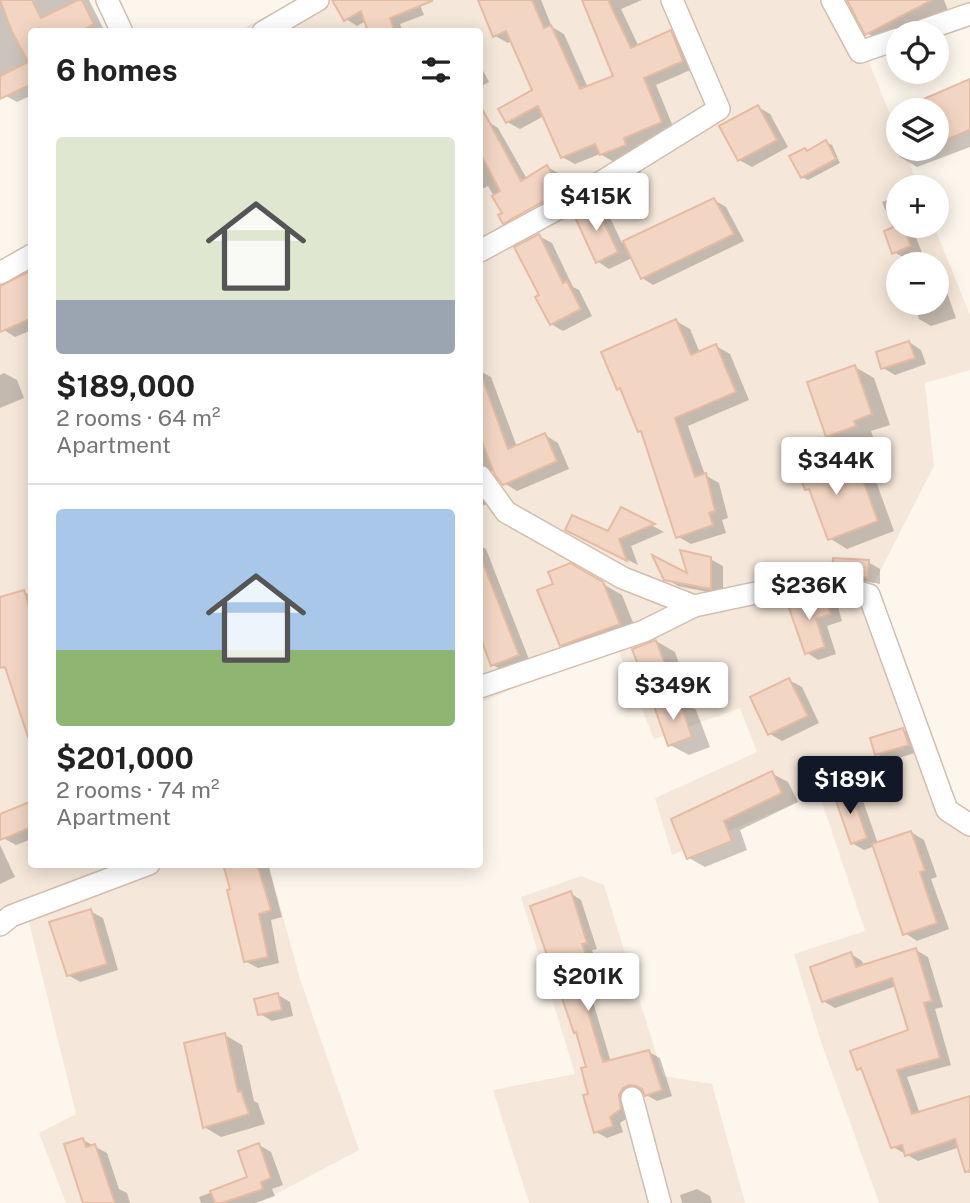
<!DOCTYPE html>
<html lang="en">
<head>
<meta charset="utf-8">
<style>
	:root { --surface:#fff; --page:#f2f2f2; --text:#222; --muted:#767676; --line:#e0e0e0; --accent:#111827 }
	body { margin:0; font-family:"Public Sans",sans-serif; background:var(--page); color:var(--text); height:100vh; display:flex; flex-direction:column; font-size:26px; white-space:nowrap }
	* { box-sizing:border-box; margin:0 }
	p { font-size:23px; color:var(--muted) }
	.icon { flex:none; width:38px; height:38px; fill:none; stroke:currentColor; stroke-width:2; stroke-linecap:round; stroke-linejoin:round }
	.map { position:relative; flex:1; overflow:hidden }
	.drawer { position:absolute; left:28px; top:28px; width:455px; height:840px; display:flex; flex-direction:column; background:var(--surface); border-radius:7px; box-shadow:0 4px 18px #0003 }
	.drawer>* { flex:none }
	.controls { position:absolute; left:886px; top:21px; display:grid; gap:14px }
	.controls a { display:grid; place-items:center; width:63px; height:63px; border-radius:50%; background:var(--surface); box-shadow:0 4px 18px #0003; font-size:35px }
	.price { position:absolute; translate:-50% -60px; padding:0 16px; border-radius:7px; background:#fff; color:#222; font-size:23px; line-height:46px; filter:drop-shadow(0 2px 4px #0008) }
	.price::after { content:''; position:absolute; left:50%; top:42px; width:21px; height:16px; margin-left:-10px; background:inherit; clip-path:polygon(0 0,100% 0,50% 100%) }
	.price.active { background:var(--accent); color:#fff }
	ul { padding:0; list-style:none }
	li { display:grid; align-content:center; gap:14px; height:371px; padding:0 28px }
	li+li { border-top:2px solid var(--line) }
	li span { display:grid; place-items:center; height:217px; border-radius:7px; color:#555 }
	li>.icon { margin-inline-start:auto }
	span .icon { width:126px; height:126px; fill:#fffc; stroke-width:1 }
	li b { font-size:30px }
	h2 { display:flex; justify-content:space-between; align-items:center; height:84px; padding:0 28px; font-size:30px }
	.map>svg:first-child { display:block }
	.residential { fill:#f5e8da; fill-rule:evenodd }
	.shadow { fill:#0003 }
	.building { fill:#f3d5c3; stroke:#e6bba3; stroke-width:2 }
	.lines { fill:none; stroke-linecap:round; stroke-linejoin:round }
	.street-casing { stroke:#d1beb0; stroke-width:24 }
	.street { stroke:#fff; stroke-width:21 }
</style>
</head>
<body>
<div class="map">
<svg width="970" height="1203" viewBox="0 0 970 1203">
	<rect width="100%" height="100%" fill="#fdf6ec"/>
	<!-- residential -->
	<g class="residential">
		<path d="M295 0H970V6L862 45 898 134V149H904L919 187H898V226H934L970 315V370L925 383 934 466 874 583 941 809 970 833V1203H879L873 1186 821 1042 794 954 865 931 819 793 672 855 655 798 757 752 740 708 654 739 616 644 480 703V32H237ZM898 264H936V303H898Z"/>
		<polygon points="31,242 32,864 269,865 300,979 359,1150 259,1203 66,1203 39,1133 76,1114 29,922 29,911 0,925 0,260"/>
		<polygon points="581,876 604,885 663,1076 712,1084 745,1203 529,1203 493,1090 575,1074 521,897"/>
	</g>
	<!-- shadow -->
	<g class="shadow">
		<polygon points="0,0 89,0 104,30 32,32 32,95 17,102 6,96 0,84"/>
		<polygon points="352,0 418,0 424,15 400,24 403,32 370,32 366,21 357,26 346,19"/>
		<polygon points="481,0 541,0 552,27 564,34 588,88 615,77 584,0 642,0 621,9 639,47 671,32 683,40 695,68 656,85 674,129 636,146 638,152 614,162 600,154 575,164 562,157 544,116 520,129 507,122 534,91 512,41 508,43 495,36"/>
		<polygon points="848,0 944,0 949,13 914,22 879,40 867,33"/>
		<polygon points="480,65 489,82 480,87"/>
		<polygon points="970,84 970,147 917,167 900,157 888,127 898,123 898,149 936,149 936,110 910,110 909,107"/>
		<polygon points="758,107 770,114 788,147 752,167 739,160"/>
		<polygon points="487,121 498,128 527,179 547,167 558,173 566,187 511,217 511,221 567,190 572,198 515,229 504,222 504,214 488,186 480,190 480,126"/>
		<polygon points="826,142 832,145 840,163 808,180 802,177 805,150 809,152"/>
		<polygon points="898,196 898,226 926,227 914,232 922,253 906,259 894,252 893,229 882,202"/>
		<polygon points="714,200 726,207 744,241 653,285 642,278 632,258 609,269 597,261 594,204 607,211 622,243"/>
		<polygon points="539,236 552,243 573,287 579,290 592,316 563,331 551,324 541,296"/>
		<polygon points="32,272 32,330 15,337 4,330 0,322 0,286"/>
		<polygon points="936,282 945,287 956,318 931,326 919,319 913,303 936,303"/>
		<polygon points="676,321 690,329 700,353 716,346 730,354 749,400 688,426 705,475 719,483 728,518 722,520 726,533 691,544 677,536 643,433 640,431 623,391 618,388"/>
		<polygon points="909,342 921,350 926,364 895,375 883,368"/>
		<polygon points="855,367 874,378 890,425 871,431 873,437 846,446 827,435"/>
		<polygon points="480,371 491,377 517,447 545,435 558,443 569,469 517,491 504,483 494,471 487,472 490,503 480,507"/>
		<polygon points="4,373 17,380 24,398 0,408 0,375"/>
		<polygon points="821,451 838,461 844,480 860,474 877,484 894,531 847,549 829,538 812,493 806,489"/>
		<polygon points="621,509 664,532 631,546 638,565 580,536 609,534"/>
		<polygon points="480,546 486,549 530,662 505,672 493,665 480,630"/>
		<polygon points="710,559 723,566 723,595 678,586 666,579 690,576"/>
		<polygon points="868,562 880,569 880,584 846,578 834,571"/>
		<polygon points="570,565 622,595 638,635 580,656 561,645 555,585"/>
		<polygon points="24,592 32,596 32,740 0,648 0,599"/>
		<polygon points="810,599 825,600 838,607 842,621 827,626 836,654 818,660 806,652"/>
		<polygon points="656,641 675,652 685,681 664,691 646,680"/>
		<polygon points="789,680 802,687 819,723 782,741 770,734"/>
		<polygon points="677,699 696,710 710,747 689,755 670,745"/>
		<polygon points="903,730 915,737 921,751 889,761 877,754"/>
		<polygon points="771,773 788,782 798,802 740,830 747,850 705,867 689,858 674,820"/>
		<polygon points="850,791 862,798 878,844 911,832 924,840 937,877 931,879 949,929 917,941 905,933 875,846 864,850 852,843"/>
		<polygon points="32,803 32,839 16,845 3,838 0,829 0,816"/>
		<polygon points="0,845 15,877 0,884"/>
		<polygon points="225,864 268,864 282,917 271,920 279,963 258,968 245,961 233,890"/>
		<polygon points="570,893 581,900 597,949 592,950 605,986 590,992 611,1062 649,1052 660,1058 672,1096 657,1101 646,1095 644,1091 634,1094 632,1115 620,1123 623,1132 607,1138 596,1132 590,1095"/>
		<polygon points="90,911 103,918 118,970 80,982 68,975"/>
		<polygon points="916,950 928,957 943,1007 935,1009 951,1065 907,1077 920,1114 970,1098 970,1173 966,1171 960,1147 918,1161 893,1147 864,1072 858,1068 911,1031 896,986 835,1008 823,1001 851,954 862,961 864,966"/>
		<polygon points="278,995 290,1002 293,1016 272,1021 260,1014"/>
		<polygon points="225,1035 242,1045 254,1101 258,1103 265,1124 221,1137 204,1127"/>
		<polygon points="83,1140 107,1153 119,1189 127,1193 130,1203 84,1203"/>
		<polygon points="259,1145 271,1152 283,1185 272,1189 275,1196 255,1203 201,1203 199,1197 249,1178"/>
		<polygon points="697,1189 710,1196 712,1203 682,1203 680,1195"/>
	</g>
	<!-- building -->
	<g class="building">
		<polygon points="0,0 32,0 41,18 78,0 82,0 94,24 80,32 32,32 32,84 0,99 0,76 28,62 12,32"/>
		<polygon points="332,0 432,0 432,1 390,18 395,32 368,32 361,11 344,21"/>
		<polygon points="478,0 532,0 544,28 551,25 580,89 613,76 582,0 608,0 631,48 671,30 683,61 644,78 662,122 624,138 626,145 600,155 595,144 561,158 538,106 506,123 498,109 532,90 506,31 493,37"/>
		<polygon points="847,0 932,0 865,35"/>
		<polygon points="970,79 970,130 936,144 936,110 898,110"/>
		<polygon points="480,105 521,181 547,165 562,191 503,224 498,215 502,213 492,196 500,191 480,153"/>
		<polygon points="758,105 777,140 738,161 719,126"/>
		<polygon points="826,140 836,159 801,178 789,156 805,148 807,151"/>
		<polygon points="714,198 734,234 641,279 623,241"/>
		<polygon points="594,202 618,252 596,263 574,215"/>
		<polygon points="898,225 903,226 911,246 892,254 884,231"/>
		<polygon points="539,234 563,283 567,281 581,309 550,325 535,297 539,295 514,247"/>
		<polygon points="32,270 32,318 0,332 0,286"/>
		<polygon points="676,319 691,355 716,344 736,392 675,418 695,477 706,473 715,511 709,513 713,525 676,538 641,431 638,432 620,388 617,390 601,352"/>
		<polygon points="909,341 915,358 881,369 876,352"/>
		<polygon points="855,365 872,414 854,421 856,426 826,437 807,382"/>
		<polygon points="482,377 508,449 545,433 557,461 503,485 495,475 480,437 480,378"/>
		<polygon points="821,450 832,483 860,472 878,521 828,540 809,489 805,490 794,459"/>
		<polygon points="621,507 655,524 619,539 627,561 565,530 572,515 608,531"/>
		<polygon points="680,550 711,557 711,589 664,580 652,555 687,573"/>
		<polygon points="481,558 519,655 491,666 480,636"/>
		<polygon points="833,558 869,560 868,578 832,572"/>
		<polygon points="570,563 603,582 620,624 560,646 537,590 553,584 548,572"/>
		<polygon points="24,590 32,617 32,736 28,737 5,667 0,668 0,597"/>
		<polygon points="809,597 825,598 831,614 816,619 825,647 805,654 788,605"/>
		<polygon points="656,640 667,670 644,681 632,649"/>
		<polygon points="789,678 808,716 768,735 750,697"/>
		<polygon points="678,697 692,737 668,746 654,706"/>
		<polygon points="903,728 909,745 875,755 870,738"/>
		<polygon points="772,771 782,793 724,821 732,841 687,859 671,819"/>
		<polygon points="850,789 867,838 851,844 834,795"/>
		<polygon points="32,801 32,827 0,840 0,814"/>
		<polygon points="911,831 925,870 920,872 937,923 903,935 872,844"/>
		<polygon points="223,864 257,864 271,910 259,914 268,957 244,962 227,890 230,889"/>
		<polygon points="571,891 587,943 582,944 595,980 580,986 603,1062 649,1050 662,1090 645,1096 642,1089 636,1086 629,1085 623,1088 619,1095 621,1109 610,1117 613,1126 594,1133 583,1095 588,1094 581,1068 586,1067 576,1032 574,1033 530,906"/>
		<polygon points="91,909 107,964 67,976 49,922"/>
		<polygon points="916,948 932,1001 924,1003 940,1058 897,1070 912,1114 970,1096 970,1171 965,1172 955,1139 905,1156 902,1145 891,1148 861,1068 857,1070 850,1051 908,1030 892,978 822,1002 810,967 851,952 856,967"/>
		<polygon points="278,993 282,1010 258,1015 254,999"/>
		<polygon points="225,1033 238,1092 241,1091 249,1114 203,1128 184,1043"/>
		<polygon points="83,1138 86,1147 95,1144 115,1203 83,1203 64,1144"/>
		<polygon points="259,1143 271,1178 261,1182 263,1189 222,1203 215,1203 210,1191 247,1177 238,1151"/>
	</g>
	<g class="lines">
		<defs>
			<g id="street">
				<polyline points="107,0 122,32"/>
				<polyline points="832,0 860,52 898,39"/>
				<polyline points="263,32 318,0"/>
				<polyline points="915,33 970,14"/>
				<polyline points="480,251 561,207 719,109 672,0"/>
				<polyline points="0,273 32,255"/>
				<polyline points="480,476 506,512 623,578 694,606 799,584 835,585 869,595 947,810 970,825"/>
				<polyline points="480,687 644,631 694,606"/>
				<polyline points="0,925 11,916 149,864"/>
				<polyline points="632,1098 660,1203"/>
			</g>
		</defs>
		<!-- street casing -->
		<use href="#street" class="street-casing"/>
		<!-- street -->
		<use href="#street" class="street"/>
	</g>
</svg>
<div class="controls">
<a><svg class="icon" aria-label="locate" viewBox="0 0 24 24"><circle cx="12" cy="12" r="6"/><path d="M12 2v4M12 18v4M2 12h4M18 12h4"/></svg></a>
<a><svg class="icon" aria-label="layers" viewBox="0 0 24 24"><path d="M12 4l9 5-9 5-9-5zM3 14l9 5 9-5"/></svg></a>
<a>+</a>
<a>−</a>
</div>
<b class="price" style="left:596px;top:233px">$415K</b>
<b class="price" style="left:836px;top:497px">$344K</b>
<b class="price" style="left:809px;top:622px">$236K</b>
<b class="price" style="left:673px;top:722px">$349K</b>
<b class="price active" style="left:850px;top:816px">$189K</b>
<b class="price" style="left:588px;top:1013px">$201K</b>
<section class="drawer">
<h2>6 homes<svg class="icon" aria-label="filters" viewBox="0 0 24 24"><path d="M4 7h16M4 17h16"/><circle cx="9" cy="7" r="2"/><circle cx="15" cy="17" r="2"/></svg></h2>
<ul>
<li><span style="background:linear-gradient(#dfe7d0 75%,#9aa5b1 0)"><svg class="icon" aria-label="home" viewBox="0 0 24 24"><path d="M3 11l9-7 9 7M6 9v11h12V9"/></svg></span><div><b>$189,000</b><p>2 rooms · 64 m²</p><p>Apartment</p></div></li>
<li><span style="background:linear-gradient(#a9c7e8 65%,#8fb573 0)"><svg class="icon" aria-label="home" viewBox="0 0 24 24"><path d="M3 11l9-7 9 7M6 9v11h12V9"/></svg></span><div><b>$201,000</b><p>2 rooms · 74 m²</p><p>Apartment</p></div></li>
</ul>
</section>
</div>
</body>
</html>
